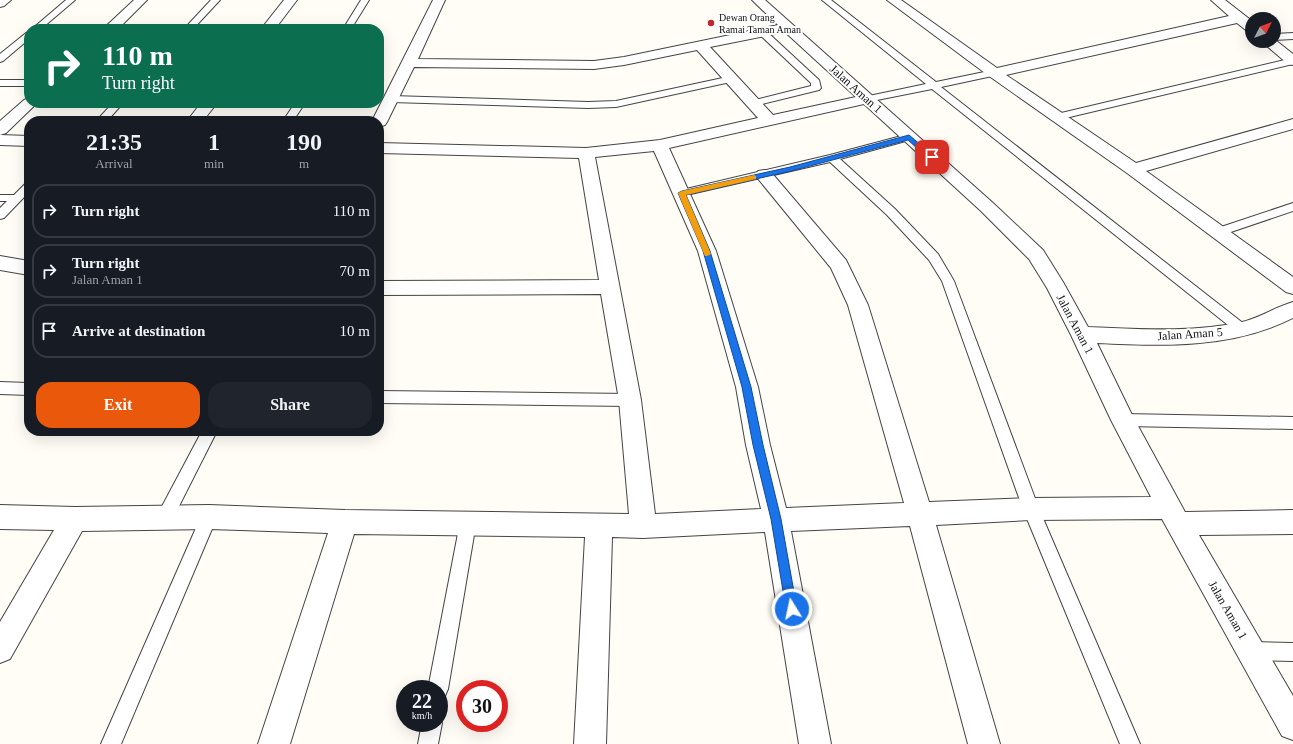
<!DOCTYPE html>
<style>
:root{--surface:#171b24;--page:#20242c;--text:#f1f3f6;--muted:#9ea1a6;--line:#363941;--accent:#ea580c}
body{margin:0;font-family:"Times New Roman",serif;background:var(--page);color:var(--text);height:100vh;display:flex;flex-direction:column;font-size:15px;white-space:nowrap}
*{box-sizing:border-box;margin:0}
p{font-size:13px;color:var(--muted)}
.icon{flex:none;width:22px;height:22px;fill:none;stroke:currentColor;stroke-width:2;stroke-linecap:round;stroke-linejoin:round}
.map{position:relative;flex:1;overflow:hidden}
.details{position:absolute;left:24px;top:116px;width:360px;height:320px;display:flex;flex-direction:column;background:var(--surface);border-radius:16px;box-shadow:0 4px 16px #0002}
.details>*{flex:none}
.banner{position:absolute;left:24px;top:24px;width:360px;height:84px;border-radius:16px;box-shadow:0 4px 16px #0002;background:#0b6e4f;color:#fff;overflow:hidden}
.needle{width:26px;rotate:48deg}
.buttons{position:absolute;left:1245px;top:12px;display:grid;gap:8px}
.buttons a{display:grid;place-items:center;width:36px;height:36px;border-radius:50%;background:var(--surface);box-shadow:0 4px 16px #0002;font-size:20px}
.speed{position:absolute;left:396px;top:680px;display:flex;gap:8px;font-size:20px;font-weight:700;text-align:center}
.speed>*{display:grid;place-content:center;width:52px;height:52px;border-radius:50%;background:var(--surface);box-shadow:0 4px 16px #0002;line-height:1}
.speed small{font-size:10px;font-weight:400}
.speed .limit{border:6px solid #d22;background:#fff;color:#111}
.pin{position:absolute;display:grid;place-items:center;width:34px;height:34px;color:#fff;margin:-17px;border-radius:8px;box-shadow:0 2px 6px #0006}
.me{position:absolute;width:44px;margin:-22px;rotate:350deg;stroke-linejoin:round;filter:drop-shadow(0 0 3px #0008)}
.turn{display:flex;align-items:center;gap:14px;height:84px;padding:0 12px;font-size:18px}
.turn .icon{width:52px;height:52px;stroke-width:2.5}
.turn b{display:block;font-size:28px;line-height:34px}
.eta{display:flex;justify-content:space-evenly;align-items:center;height:68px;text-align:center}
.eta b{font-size:24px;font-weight:700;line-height:28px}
.cta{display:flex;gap:8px;margin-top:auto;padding:8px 12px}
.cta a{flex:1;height:46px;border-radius:16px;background:var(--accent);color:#fff;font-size:16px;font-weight:700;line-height:46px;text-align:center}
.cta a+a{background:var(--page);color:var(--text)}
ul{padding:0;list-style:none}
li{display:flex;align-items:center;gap:12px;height:54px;margin:0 8px 6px;padding:0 4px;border:2px solid var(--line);border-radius:16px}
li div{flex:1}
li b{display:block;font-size:15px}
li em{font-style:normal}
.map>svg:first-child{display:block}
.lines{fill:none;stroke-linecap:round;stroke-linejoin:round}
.lane-casing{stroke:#444;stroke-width:2}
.street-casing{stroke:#444;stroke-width:2}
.lane{fill:#fff;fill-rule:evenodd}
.street{fill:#fff;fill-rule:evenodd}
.route{fill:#1a73e8;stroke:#114b97}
.slow{fill:#f59e0b}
.poi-dot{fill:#c4262e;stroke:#fff;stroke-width:1.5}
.labels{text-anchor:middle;stroke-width:4;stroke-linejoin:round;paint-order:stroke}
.far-poi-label{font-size:10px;fill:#111;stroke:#fff;text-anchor:start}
.street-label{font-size:12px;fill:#111;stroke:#fff}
</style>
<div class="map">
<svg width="1293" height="744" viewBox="0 0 1293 744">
<rect width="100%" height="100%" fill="#fffdf5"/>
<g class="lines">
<defs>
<g id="lane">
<path d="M66 0H75L41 29H32Z"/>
<path d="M211 0H220L193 29H184Z"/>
<path d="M361 0H369L351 29H343Z"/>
<path d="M822 0H831L936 82 994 70 997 71 999 73 997 75 941 87 1248 327 1250 330 1248 333 1243 335 1238 333 932 89 867 102 864 101 862 99 864 97 926 84Z"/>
<path d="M762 29 765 30 819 80 821 88 819 90 754 106 751 105 749 103 751 101 811 86V83L759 34 758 32Z"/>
<path d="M29 32V39L3 61 0 62V54L26 33Z"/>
<path d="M1293 33V39L1274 40V34Z"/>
<path d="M1293 58V64L1057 120 1052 117 1057 114Z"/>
<path d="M732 76 735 77 737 79 735 81 616 107 588 108 391 102 386 99 391 96 588 102 616 101Z"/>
<rect x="0" y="80" width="29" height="6"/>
<path d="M113 103H123L107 121H96Z"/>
<path d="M295 103H305L293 121H283Z"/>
<path d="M909 134 913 135 914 137 913 139 840 159 895 209 938 254 954 281 1039 509 1140 744H1120L1023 509 942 281 929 260 887 215 830 162 682 196 678 195 676 193 678 191 682 190 830 155Z"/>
<path d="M29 183V192L4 218 0 219V208L7 201H0V195H14L25 184Z"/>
<path d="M1293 203V211L1219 236 1215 235 1213 232 1215 229Z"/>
<path d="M0 382 29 383V395L0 394Z"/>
<path d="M379 391 630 394 635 396 637 400 635 404 630 406 379 403Z"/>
<path d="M1123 414 1293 417V429L1123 426 1118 424 1116 420 1118 416Z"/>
<path d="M202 431H217L171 522 165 524 159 522 157 517 159 512Z"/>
<path d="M209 510 215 512 217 517 121 744H101L203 512Z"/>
<path d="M468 516 474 518 476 523 448 689 445 696 439 698V689H428L460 523 462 518Z"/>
<path d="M1252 642 1293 643V661L1252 660 1245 658 1243 651 1245 644Z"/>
<path d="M439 716 442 723 438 744H418L422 723H439Z"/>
</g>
<g id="street">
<path d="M0 0H11L4 6 0 7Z"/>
<path d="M134 0H147L118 29H103Z"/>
<path d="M284 0H297L275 29H261Z"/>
<path d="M433 0H445L418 59 594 61 624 57 778 25 752 0H765L993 203 1043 250 1063 282 1088 327C1139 329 1191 333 1242 322 1260 318 1275 307 1293 302V318C1231 349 1164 346 1097 343L1132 415 1185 512 1293 510V534L1199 535 1293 696V740L1282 736 1162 519 1031 520 936 525 1000 744H968L910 526 791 531 831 744H799L765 532 643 538 612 537 606 744H574L585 537 354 534 290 744H258L328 533 209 529 82 531 10 659 0 663V622L54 530 0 529V505L75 507 209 505 345 510 629 514 619 400 601 294 379 295V281L599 280 579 158 379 153V143L586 148 660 140 758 118 697 50 624 65 594 69 414 67 387 122 385 125 379 127V121H372ZM785 32 856 97 773 115 710 47ZM864 104 981 211 1029 259 1047 288 1071 335 1111 420 1151 497 1031 498 929 502 868 305 846 260 770 171 764 170 758 171 755 175 831 268 848 305 904 503 786 508 770 445 758 387 716 251 669 148ZM654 151 698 251 736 387 746 445 761 509 655 514 641 400 595 157Z"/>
<path d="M887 0H901L997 68 1229 16 1211 0H1225L1252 21V32L1247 31 1237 23 1006 75 1136 163 1293 119V129L1146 171 1293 277V294L1286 292 1127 173 989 76Z"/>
<path d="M1274 39 1293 54V65L1288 64 1261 41H1274Z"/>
<path d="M29 98V103H37L34 106 6 133 0 135V121L24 100Z"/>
<path d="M201 103H217L203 121H187Z"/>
<path d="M0 135 29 136V146L0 145Z"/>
<path d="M0 256 29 261V275L0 270Z"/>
</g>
</defs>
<!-- lane casing -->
<use href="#lane" class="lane-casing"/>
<!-- street casing -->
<use href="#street" class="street-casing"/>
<!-- lane -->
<use href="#lane" class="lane"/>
<!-- street -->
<use href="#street" class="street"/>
</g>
<!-- route -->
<path class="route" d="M909 135 934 156V159H929L908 140 791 171 686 195 710 251 751 387 763 445 781 519 797 609 796 613 792 615 787 613 786 609 771 519 753 445 742 387 703 251 678 193 682 191 790 167Z"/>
<!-- slow -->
<path class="slow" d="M754 175 756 176V179L686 195 711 254 707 256H705L678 193 682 191Z"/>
<!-- markers -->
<circle class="poi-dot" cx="711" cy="23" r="4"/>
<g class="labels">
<!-- far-poi labels -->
<g class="far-poi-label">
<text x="719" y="21">Dewan Orang<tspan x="719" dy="12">Ramai Taman Aman</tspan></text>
</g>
<!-- street labels -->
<g class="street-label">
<text transform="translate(856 89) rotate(42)" y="4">Jalan Aman 1</text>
<text transform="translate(1075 324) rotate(62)" y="4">Jalan Aman 1</text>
<text transform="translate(1190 334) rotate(-4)" y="4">Jalan Aman 5</text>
<text transform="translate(1228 610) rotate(60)" y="4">Jalan Aman 1</text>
</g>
</g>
</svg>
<div class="buttons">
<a><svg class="needle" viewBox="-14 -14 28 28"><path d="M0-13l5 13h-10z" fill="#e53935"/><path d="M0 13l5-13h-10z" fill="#9ea1a6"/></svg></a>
</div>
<div class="speed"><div>22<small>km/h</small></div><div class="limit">30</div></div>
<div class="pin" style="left:932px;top:157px;background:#d93025"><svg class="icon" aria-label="arrive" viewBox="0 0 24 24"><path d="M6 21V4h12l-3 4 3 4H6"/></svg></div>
<svg class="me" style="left:792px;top:609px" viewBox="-20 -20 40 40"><circle r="17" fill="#1a73e8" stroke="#fff" stroke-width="3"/><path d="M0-11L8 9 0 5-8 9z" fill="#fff"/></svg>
<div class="banner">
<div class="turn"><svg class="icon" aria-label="right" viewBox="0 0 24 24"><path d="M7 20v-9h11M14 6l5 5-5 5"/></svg><div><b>110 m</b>Turn right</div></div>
</div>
<section class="details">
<div class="eta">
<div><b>21:35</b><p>Arrival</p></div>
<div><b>1</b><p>min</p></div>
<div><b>190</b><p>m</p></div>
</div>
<ul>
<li><svg class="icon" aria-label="right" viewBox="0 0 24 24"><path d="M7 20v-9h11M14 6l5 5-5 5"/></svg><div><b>Turn right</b></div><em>110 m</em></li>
<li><svg class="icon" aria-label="right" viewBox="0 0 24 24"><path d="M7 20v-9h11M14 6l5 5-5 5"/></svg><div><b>Turn right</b><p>Jalan Aman 1</p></div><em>70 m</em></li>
<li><svg class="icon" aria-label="arrive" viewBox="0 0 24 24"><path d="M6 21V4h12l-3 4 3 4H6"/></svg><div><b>Arrive at destination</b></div><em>10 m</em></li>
</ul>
<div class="cta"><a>Exit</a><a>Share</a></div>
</section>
</div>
